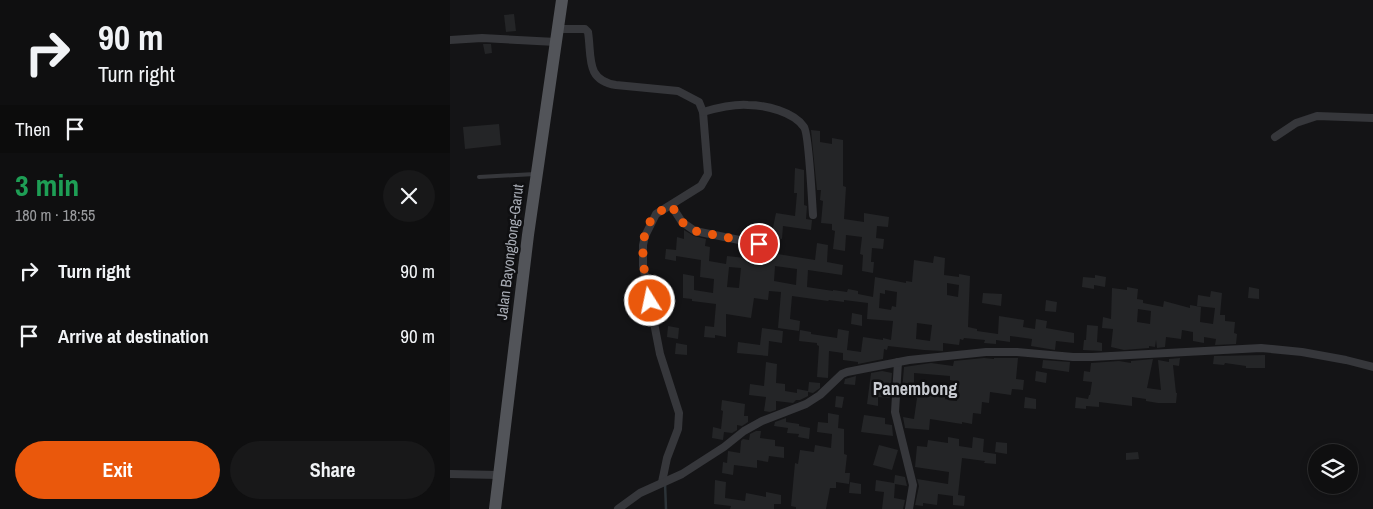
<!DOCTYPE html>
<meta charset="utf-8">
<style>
:root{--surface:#0f0f10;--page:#181819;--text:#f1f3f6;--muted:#9b9c9f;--line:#2f2f30;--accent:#ea580c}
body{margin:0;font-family:"Archivo Narrow",sans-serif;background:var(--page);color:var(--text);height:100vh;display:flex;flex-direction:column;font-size:19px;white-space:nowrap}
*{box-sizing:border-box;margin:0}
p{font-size:16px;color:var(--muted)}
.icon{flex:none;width:28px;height:28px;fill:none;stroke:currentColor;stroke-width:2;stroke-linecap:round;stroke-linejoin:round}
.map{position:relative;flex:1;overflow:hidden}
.details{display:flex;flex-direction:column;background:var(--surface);width:450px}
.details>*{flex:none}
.hud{background:#0f0f10;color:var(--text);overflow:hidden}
.tools{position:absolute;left:858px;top:444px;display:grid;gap:10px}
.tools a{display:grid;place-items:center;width:50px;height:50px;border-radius:50%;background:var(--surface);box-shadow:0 2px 8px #0003,0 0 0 1px var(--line);font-size:25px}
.pin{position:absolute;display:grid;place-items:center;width:42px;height:42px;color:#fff;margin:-21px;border:2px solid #fff;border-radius:50%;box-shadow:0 1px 5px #0007}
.me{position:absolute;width:55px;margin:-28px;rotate:350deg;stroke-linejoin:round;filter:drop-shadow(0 0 4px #0008)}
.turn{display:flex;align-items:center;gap:18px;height:105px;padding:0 15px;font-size:22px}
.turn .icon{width:65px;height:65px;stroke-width:2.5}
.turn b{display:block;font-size:35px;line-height:42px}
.then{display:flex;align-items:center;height:48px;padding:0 15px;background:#0003;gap:10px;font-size:19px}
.round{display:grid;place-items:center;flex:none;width:52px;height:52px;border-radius:26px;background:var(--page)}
.headline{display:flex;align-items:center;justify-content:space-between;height:85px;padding:0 15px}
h1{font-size:30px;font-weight:800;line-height:38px;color:#1e9e55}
.cta{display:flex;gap:10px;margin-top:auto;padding:10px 15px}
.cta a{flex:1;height:58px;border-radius:30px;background:var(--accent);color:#fff;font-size:20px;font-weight:800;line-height:58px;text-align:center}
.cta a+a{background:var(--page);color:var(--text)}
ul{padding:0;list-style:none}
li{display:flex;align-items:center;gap:15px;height:65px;padding:0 15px}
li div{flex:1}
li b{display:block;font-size:19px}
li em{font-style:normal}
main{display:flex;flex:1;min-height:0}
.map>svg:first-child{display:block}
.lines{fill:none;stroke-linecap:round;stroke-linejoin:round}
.stream{stroke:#2c3338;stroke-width:2.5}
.building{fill:#242527;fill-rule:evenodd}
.lane{stroke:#36373b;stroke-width:4}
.street{stroke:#36373b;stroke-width:8}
.primary{stroke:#525459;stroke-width:12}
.route{stroke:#ea580c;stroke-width:9;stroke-dasharray:0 16.2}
.labels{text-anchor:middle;stroke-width:5;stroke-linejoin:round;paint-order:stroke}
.street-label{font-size:15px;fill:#a8acb5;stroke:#0f0f11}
.quarter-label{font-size:18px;font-weight:bold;fill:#c8cbd1;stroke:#0f0f11}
</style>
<main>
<section class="details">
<div class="hud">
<div class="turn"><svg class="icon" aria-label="right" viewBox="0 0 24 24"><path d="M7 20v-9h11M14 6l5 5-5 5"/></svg><div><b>90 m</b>Turn right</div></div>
<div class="then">Then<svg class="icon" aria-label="arrive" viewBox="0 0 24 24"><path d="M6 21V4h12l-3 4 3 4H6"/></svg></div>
</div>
<div class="headline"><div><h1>3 min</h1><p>180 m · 18:55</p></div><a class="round"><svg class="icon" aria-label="close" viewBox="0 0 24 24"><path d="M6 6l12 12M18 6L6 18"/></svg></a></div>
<ul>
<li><svg class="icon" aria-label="right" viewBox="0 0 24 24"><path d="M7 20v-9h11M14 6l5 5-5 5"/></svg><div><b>Turn right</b></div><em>90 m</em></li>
<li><svg class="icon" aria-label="arrive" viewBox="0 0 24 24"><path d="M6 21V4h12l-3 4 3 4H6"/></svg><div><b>Arrive at destination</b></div><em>90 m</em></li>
</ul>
<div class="cta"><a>Exit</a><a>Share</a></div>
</section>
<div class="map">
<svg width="923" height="509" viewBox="0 0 923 509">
<rect width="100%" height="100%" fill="#141416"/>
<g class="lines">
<!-- stream -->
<path class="stream" d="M215 483 216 509"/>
</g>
<!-- building -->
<g class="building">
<path d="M64 14 66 31 56 32 54 15Z"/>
<path d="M33 44H41L42 53 35 54Z"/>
<path d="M49 124 51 145 15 149 13 127Z"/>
<path d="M361 130 370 131V142L382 144V138L393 140V186L396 187 394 219 414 222V213L439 217 438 227 427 226 426 238 434 239 433 249 422 248 421 262H424L423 273 412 271 413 255 410 254 412 237 396 235 395 251 383 249 385 231 382 230V224L371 223 373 201 370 200 371 190H367Z"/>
<path d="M345 168 354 170V205L357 206 356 219 362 220 361 230 333 226 332 239 321 237 326 213 345 216 347 193H344Z"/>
<path d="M234 230 244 236 256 239 255 246 260 247 259 261 276 264 277 256 295 258 296 249 365 260 367 243 378 245 377 262 393 265 392 275 358 270 357 287 383 291V290L397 292 398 289 408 291V294L423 297 425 277 456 283V281L462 282 464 260 483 263 484 256 495 258 494 275 509 277V274L520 276 518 327 527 329V331L548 334 549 316 574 320 573 327 585 329 586 319 597 321 596 328 624 333V343L606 341 605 350 581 346 582 339 560 336V342L546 340V344L534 343 535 340 514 338 513 340 510 339 509 345 493 343V351L474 350 438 346 437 350 434 349 433 359 408 364V362L393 360V353L379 351 378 378 367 377 369 346 367 345V343L349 341 350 330 361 332V334L387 338 388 329 399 331 397 350 411 352 413 337 433 340V338L441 340 443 321 417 319 418 303 394 300V302L379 300 378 301 342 296 340 319 350 321 349 331 328 328 331 292 319 291 318 300 304 298 301 318 276 314V337L265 335V338L254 337 255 326 264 327 266 304 242 301V299L233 298V274L244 276V290L263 293 264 279 250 277 251 260 226 256V261L215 259 216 249 226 250 227 237 234 239ZM325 266 347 269 346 285 324 281ZM279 267 291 268 289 288 277 287ZM497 283 509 285 508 297 497 295ZM435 290 447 292 446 307 442 306 441 310 429 308 430 293 435 294ZM467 323 482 325 480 341 466 339Z"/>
<path d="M645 275 656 277 655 287 644 285V289L632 287 633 277 645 278Z"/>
<path d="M677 287 688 289 687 299 693 300V303L713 307 714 301 740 308V305L751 307 750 322 763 324 765 308 747 306 748 295 760 297 761 291 772 293 770 315H775V321L785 322 784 333 787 334 786 344 765 345 766 339 754 337V343L743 341V332L732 330 731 339 716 337 715 347 707 348 706 340 705 347 699 346V348L674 350 661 347 663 329 652 328 653 317 661 319 662 288 677 290ZM688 309 701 311 700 324 687 322Z"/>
<path d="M799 287 809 289V299L798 298Z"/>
<path d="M533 293 552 294 551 306 532 303Z"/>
<path d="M209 294 220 296 219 306 208 305Z"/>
<path d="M596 300 607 302 606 312 595 311Z"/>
<path d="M402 313 412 315V326L401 324Z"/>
<path d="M637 325 648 326 647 342 652 343V351L633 350 634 340H636Z"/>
<path d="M218 326 229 328 228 339 217 337Z"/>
<path d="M312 328 333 331 332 343 319 341 318 356 287 353 288 342 310 345Z"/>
<path d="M226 343 237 345V355L225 354Z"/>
<path d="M815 355V368H796V366L775 363 774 365 763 364 764 356Z"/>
<path d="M534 358 544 359V358H568L566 379 574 380 573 390 562 389 561 395 540 392 539 403 532 402 531 414 523 413 522 424 512 422V424L480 419 479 430 455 428 453 417 464 419 467 398 465 397 466 393 452 391 454 367 481 363 503 366 504 361ZM464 373 500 376V380L509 382 507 401 495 399V397L477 394V388L464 386Z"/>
<path d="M730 358 729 366 723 365 726 393H727L726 403H708L696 401V399L682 397V406L649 402V407L636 406V409L625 408 626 397 638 399 639 395H640L642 382 633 381 634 371 640 372 641 363 669 361 681 363V361L703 359 697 388 711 390 708 360 719 362V359Z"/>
<path d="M593 360 620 362 619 372 592 368Z"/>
<path d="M316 362 327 364 326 383 335 384V391L347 393V389L358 391V396L350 400H346L343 403 326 401V410L320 412 314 411 316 397 299 395 300 384 314 386Z"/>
<path d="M432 371 442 373 440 398 428 397V406L417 404 421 373Z"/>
<path d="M586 371 597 373 596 383 585 381Z"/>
<path d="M406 376 405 385 394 384 395 379Z"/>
<path d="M359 382 370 383V388L363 393 358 392Z"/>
<path d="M386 396 394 397 392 408 385 407Z"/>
<path d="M575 397 586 399V409L574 408Z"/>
<path d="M272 400 295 404 294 416H298V422L292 426 287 425V430L282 433 274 432 273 440 262 438 263 427 271 429 273 411 271 410Z"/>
<path d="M378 413 389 415 388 428 394 429V454L397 455 395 473H400L399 484 386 482V488H380L376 509H346V507L341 506 345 463 348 464 350 450 364 452 365 445 381 448 382 434 367 432 368 422 378 423Z"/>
<path d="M414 415 435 418V424L442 425 443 436 411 432Z"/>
<path d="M336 418V422L349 424V426L360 428 359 439 348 437 349 434 337 433 338 428 324 426 325 422Z"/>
<path d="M306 431H311L310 438 325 440V446L334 447V458L319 456 318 462 307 460V468L284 465 283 475 272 473 273 462 277 463 278 451 290 453 291 441 293 439 299 440 300 434Z"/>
<path d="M498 437 509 439V446L522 448 523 437 534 439 533 452 546 454V464L534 463 535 461 512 458 508 495 515 496 514 506 503 505V496L488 494 487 505 473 503V506L465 505 469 486 467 479 498 484 499 472 465 467 467 446 477 447 478 440 498 443Z"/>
<path d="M546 442 557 443V454L545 452Z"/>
<path d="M429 445 448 450 442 470 423 465Z"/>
<path d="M688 452 689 459 676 460V453Z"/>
<path d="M445 475 455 477 457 486 445 484 444 498 455 500 453 509H432L434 492 425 491 426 480 444 483Z"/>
<path d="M265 480 276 482 275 498 295 501 296 493 316 497V492L331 495V504H324V509H280L281 506 264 504Z"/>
<path d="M400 482 411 484V494L399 493Z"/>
</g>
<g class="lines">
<!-- lane -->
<path class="lane" d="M29 177 85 174"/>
<!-- street -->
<g class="street">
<path d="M107 29H135L138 32C142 57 135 80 166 85L228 91 249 102 253 112 258 174 251 186 206 214 195 236 193 245V266L210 354 229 413 228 429 217 458 212 482"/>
<path d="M0 40 32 38 106 42"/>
<path d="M253 112C267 108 284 104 298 105 316 105 344 112 354 127 359 134 362 202 363 215"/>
<path d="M825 137 846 123 867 116 923 118"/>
<path d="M221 205 232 222 245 231 309 244"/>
<path d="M448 362 445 412 463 485 459 509"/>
<path d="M0 474 49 475"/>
<path d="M168 509 190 493 232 474 274 447 294 431 312 421 356 404 370 395 392 374 397 372 459 360 536 352H567L623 357H642L811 348 852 352 896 360 923 367"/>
</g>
<!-- primary -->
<path class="primary" d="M45 509 78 235 112 0"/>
</g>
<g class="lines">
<!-- route -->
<path class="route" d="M200 301C195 276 184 233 207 214 211 210 216 208 221 205L232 222 245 231 309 244"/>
</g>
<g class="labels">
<!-- street labels -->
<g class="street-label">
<text transform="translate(60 252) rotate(-83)" y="5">Jalan Bayongbong-Garut</text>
</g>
<!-- quarter labels -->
<g class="quarter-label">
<text x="465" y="395">Panembong</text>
</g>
</g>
</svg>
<div class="tools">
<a><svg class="icon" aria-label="layers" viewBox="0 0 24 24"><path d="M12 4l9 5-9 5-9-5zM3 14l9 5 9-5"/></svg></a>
</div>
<div class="pin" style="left:309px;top:244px;background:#d93025"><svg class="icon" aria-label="arrive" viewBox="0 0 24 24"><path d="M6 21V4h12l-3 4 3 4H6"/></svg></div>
<svg class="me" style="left:200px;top:301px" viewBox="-20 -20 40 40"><circle r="17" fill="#ea580c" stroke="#fff" stroke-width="3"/><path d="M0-11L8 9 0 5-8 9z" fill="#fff"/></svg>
</div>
</main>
